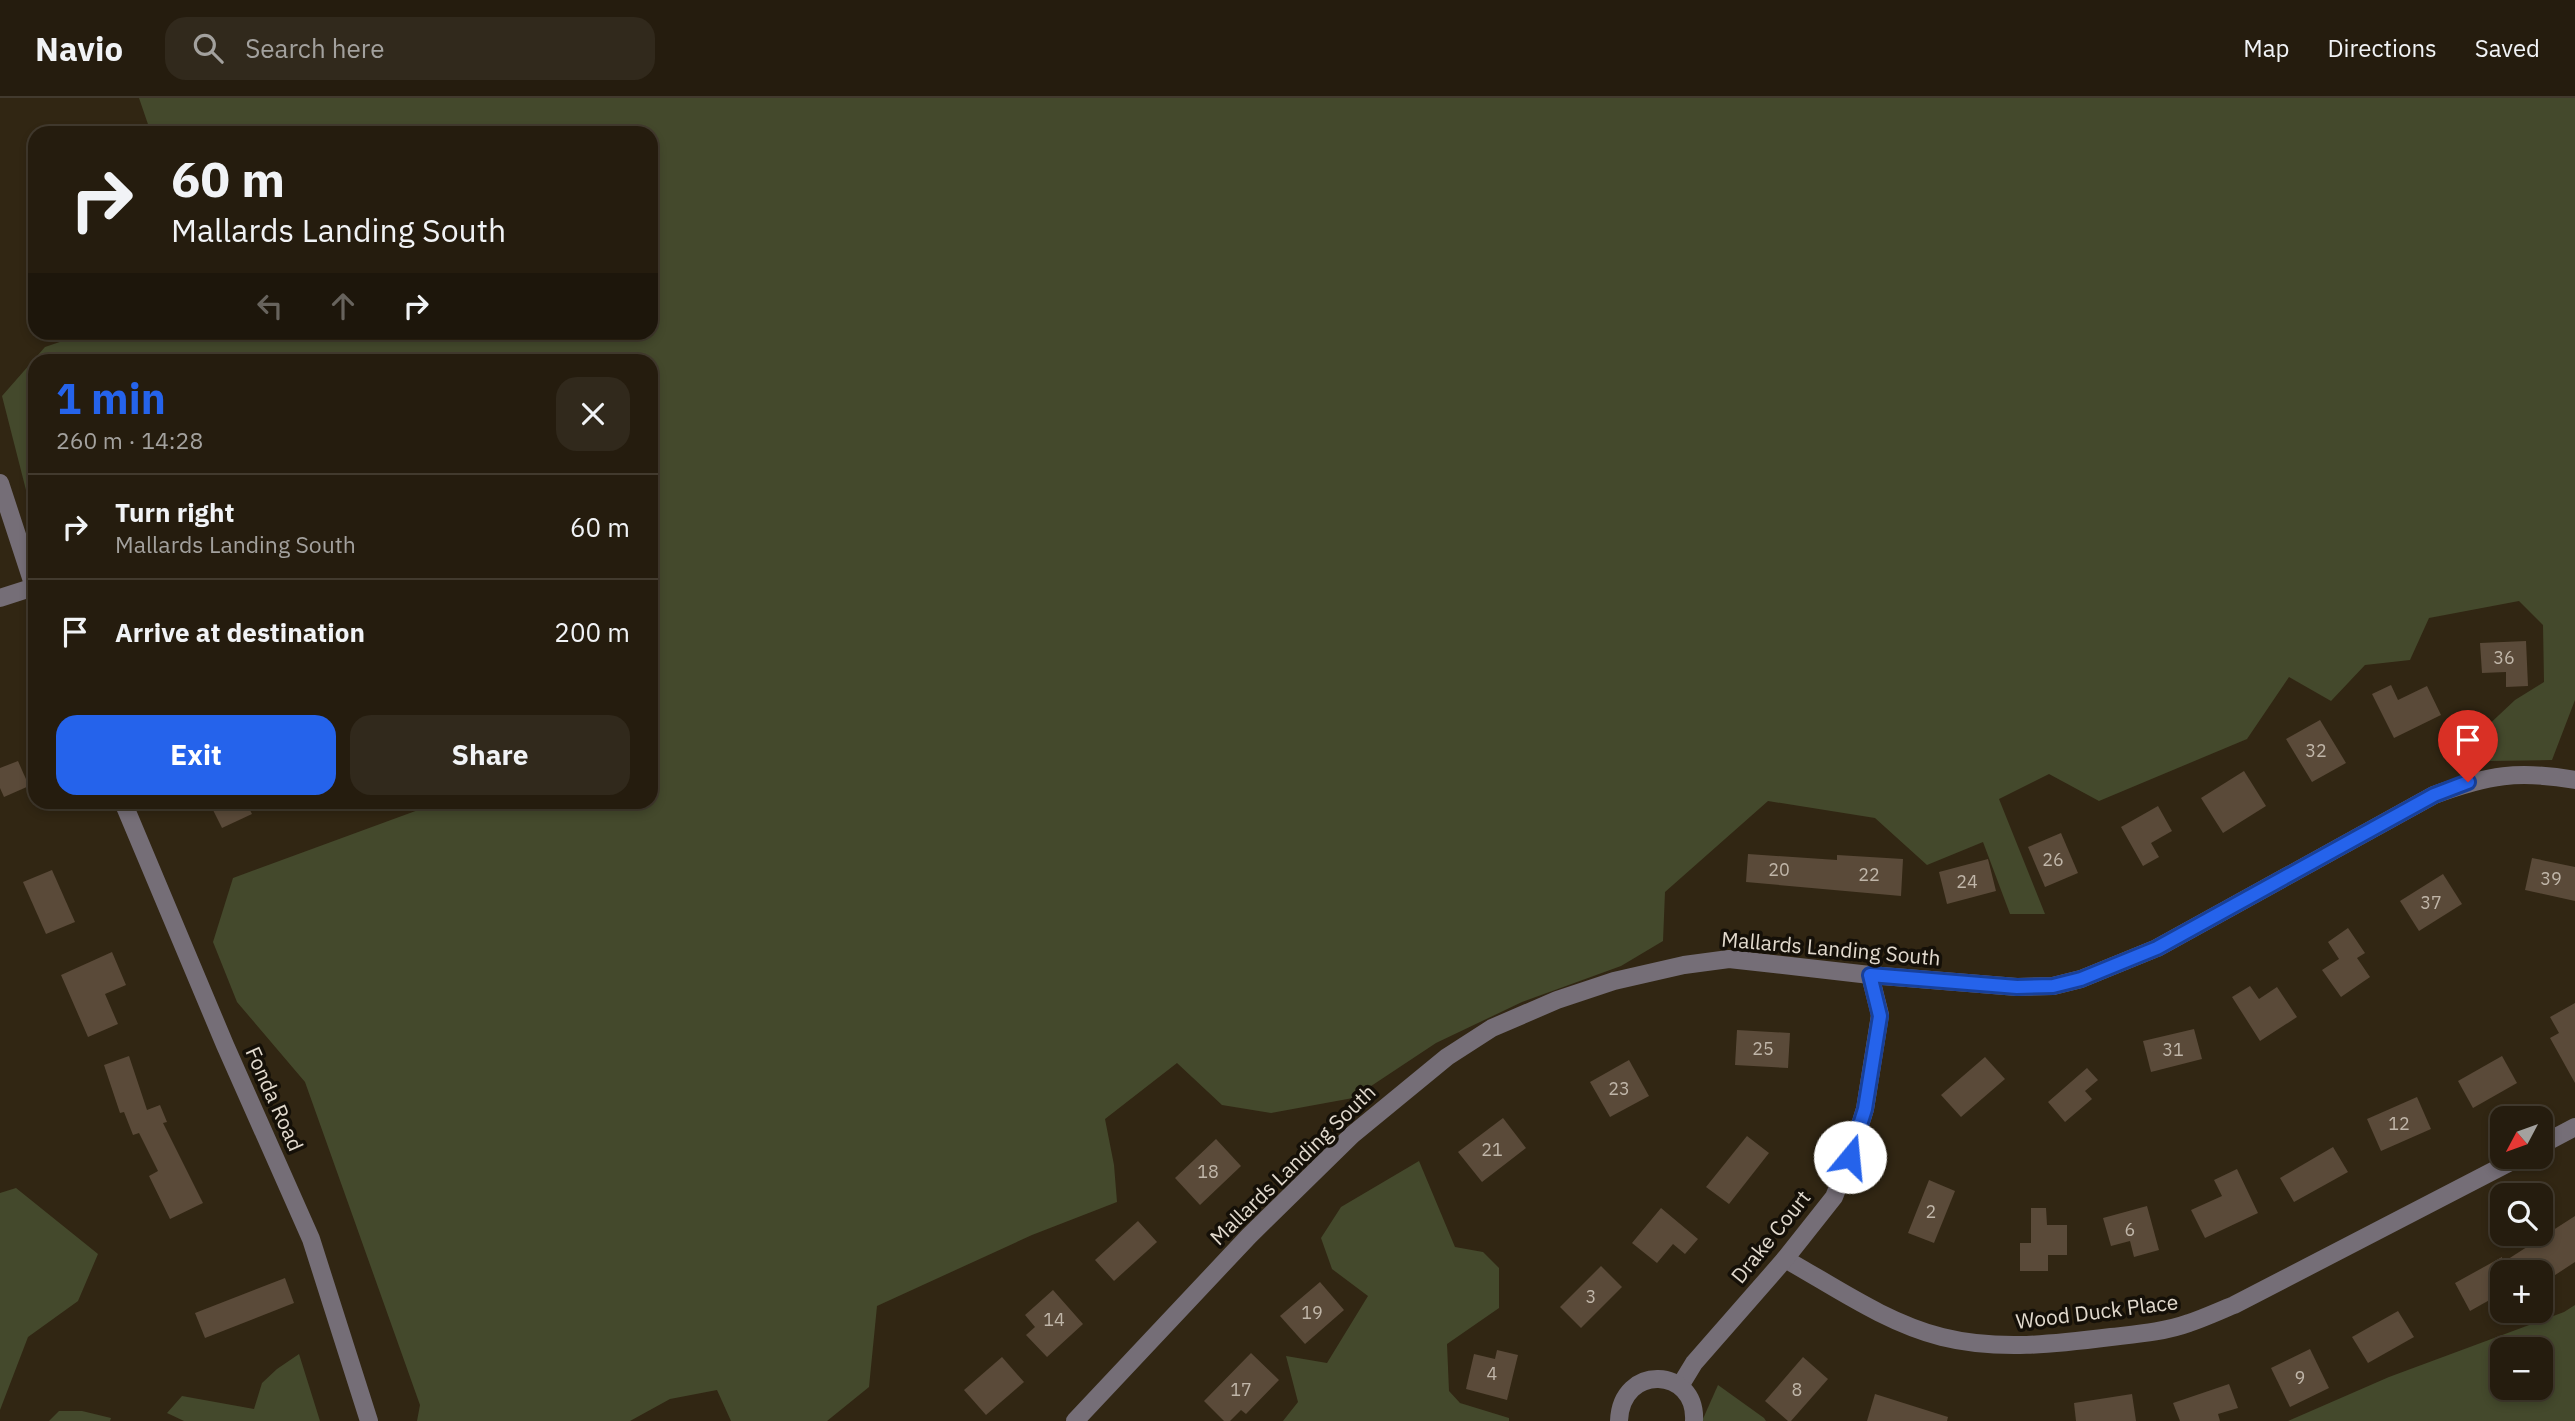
<!DOCTYPE html>
<meta charset="utf-8">
<style>
:root{--surface:#251c0e;--page:#31291c;--text:#f1f3f6;--muted:#a3a19e;--line:#423a2e;--accent:#2563eb}
body{margin:0;font-family:"IBM Plex Sans",sans-serif;background:var(--page);color:var(--text);height:100vh;display:flex;flex-direction:column;font-size:26px;white-space:nowrap}
*{box-sizing:border-box;margin:0}
p{font-size:23px;color:var(--muted)}
.icon{flex:none;width:38px;height:38px;fill:none;stroke:currentColor;stroke-width:2;stroke-linecap:round;stroke-linejoin:round}
.map{position:relative;flex:1;overflow:hidden}
.sheet{position:absolute;left:28px;top:256px;width:630px;height:455px;display:flex;flex-direction:column;background:var(--surface);border-radius:21px;box-shadow:0 4px 10px #0003,0 0 0 2px var(--line)}
.sheet>*{flex:none}
.banner{position:absolute;left:28px;top:28px;width:630px;height:214px;border-radius:21px;box-shadow:0 4px 10px #0003,0 0 0 2px var(--line);background:#251c0e;color:var(--text);overflow:hidden}
.needle{width:46px;rotate:229deg}
.controls{position:absolute;left:2490px;top:1008px;display:grid;gap:14px}
.controls a{display:grid;place-items:center;width:63px;height:63px;border-radius:14px;background:var(--surface);box-shadow:0 4px 10px #0003,0 0 0 2px var(--line);font-size:35px}
.pin{position:absolute;display:grid;place-items:center;width:60px;height:60px;color:#fff;margin:-72px -30px;border-radius:50% 50% 50% 0;rotate:-45deg;box-shadow:0 0 7px #0007}
.pin .icon{rotate:45deg}
.me{position:absolute;width:77px;margin:-38px;rotate:17deg;stroke-linejoin:round;filter:drop-shadow(0 0 5px #0008)}
.turn{display:flex;align-items:center;gap:24px;height:147px;padding:0 28px;font-size:32px}
.turn .icon{width:91px;height:91px;stroke-width:2.5}
.turn b{display:block;font-size:49px;line-height:60px}
.lanes{display:flex;align-items:center;height:66px;padding:0 28px;background:#0003;justify-content:center;gap:35px;direction:ltr}
.lanes .off{opacity:.35}
.round{display:grid;place-items:center;flex:none;width:74px;height:74px;border-radius:21px;background:var(--page)}
.head{display:flex;align-items:center;justify-content:space-between;height:119px;padding:0 28px}
h1{font-size:42px;font-weight:800;line-height:52px;color:var(--accent)}
.cta{display:flex;gap:14px;margin-top:auto;padding:14px 28px}
.cta a{flex:1;height:80px;border-radius:21px;background:var(--accent);color:#fff;font-size:28px;font-weight:800;line-height:80px;text-align:center}
.cta a+a{background:var(--page);color:var(--text)}
ul{padding:0;list-style:none}
li{display:flex;align-items:center;gap:21px;height:105px;padding:0 28px;border-top:2px solid var(--line)}
li div{flex:1}
li b{display:block;font-size:26px}
li em{font-style:normal}
header{display:flex;align-items:center;gap:42px;box-sizing:border-box;height:98px;padding:0 35px;background:var(--surface);border-bottom:2px solid var(--line)}
header strong{font-size:33px}
nav{display:flex;gap:38px;margin-inline-start:auto;font-size:24px}
.search{width:490px;height:63px;background:var(--page);display:flex;align-items:center;gap:18px;box-sizing:border-box;padding:0 24px;border-radius:21px;color:var(--muted);font-size:26px}
.map>svg:first-child{display:block}
.green{fill:#44492c;fill-rule:evenodd}
.building{fill:#5a4a39}
.lines{fill:none;stroke-linecap:round;stroke-linejoin:round}
.minor{stroke:#756e77;stroke-width:18}
.route-casing{stroke:#184099;stroke-width:18}
.route{stroke:#2563eb;stroke-width:12}
.labels{text-anchor:middle;stroke-width:7;stroke-linejoin:round;paint-order:stroke}
.number-label{font-size:18px;fill:#c0b6a9}
.street-label{font-size:21px;fill:#e2dace;stroke:#151008}
</style>
<header>
<strong>Navio</strong>
<div class="search"><svg class="icon" aria-label="search" viewBox="0 0 24 24"><circle cx="10" cy="10" r="6"/><path d="M15 15l6 6"/></svg>Search here</div>
<nav><a>Map</a><a>Directions</a><a>Saved</a></nav>
</header>
<div class="map">
<svg width="2575" height="1323" viewBox="0 0 2575 1323">
<rect width="100%" height="100%" fill="#312613"/>
<!-- green -->
<g class="green">
<path d="M139 0H2575V602L2552 662 2488 663 2482 633 2515 602 2544 584 2543 527 2519 503 2429 520 2410 562 2365 567 2331 603 2289 579 2247 641 2099 703 2049 676 1999 701 2045 816H2010L1983 744 1927 767 1875 720 1768 703 1665 794 1663 843 1621 868 1522 904 1436 945 1353 1000 1271 1015 1222 1007 1177 965 1105 1021 1114 1067 1117 1104 1032 1137 877 1208 869 1289 827 1323H731L717 1292 670 1301 630 1323H417L420 1307 305 984 237 904 213 844 233 780 440 704H651V262H35V391L27 396 2 298 45 249 86 235 651 234V35H151Z"/>
<path d="M1419 1063 1455 1149 1483 1154 1499 1170V1210L1447 1246 1449 1293 1460 1305 1509 1320V1323H1283L1298 1304 1286 1258 1327 1265 1368 1198 1332 1171 1321 1140 1341 1109Z"/>
<path d="M16 1090 98 1156 78 1203 28 1239 0 1312V1095Z"/>
<path d="M2575 1207V1323H2288L2389 1279 2564 1214ZM2541 1251V1290H2502V1251Z"/>
<path d="M299 1256 320 1323H184L167 1315 182 1298 254 1311 262 1285 277 1271Z"/>
<path d="M1718 1287 1764 1320 1766 1323H1702Z"/>
<path d="M59 1313H82L111 1320 110 1323H49Z"/>
</g>
<!-- building -->
<g class="building">
<path d="M2526 543 2528 588 2506 589V574L2482 575 2480 545Z"/>
<path d="M2391 587 2398 602 2427 588 2441 617 2394 640 2372 596Z"/>
<path d="M2320 622 2346 665 2312 684 2286 641Z"/>
<path d="M18 663 29 688 4 699 0 690V670Z"/>
<path d="M2244 673 2266 708 2223 735 2201 700Z"/>
<path d="M209 704H246L252 716 222 730Z"/>
<path d="M2158 708 2172 733 2151 745 2159 759 2143 768 2121 729Z"/>
<path d="M2061 735 2078 775 2045 789 2028 749Z"/>
<path d="M1748 756 1837 762V757L1903 761 1901 798 1746 784Z"/>
<path d="M2532 760 2575 769V803L2525 792Z"/>
<path d="M1988 761 1996 793 1947 806 1939 774Z"/>
<path d="M52 772 75 824 46 836 23 784Z"/>
<path d="M2443 776 2462 806 2419 833 2400 803Z"/>
<path d="M2348 830 2365 855 2357 860 2370 879 2341 899 2322 872 2339 861 2328 844Z"/>
<path d="M112 854 126 887 105 896 118 926 88 939 61 877Z"/>
<path d="M2250 888 2259 901 2277 889 2297 919 2260 943 2232 899Z"/>
<path d="M2575 905V985L2550 940 2559 935 2550 919Z"/>
<path d="M2194 931 2202 961 2151 974 2143 943Z"/>
<path d="M1737 932 1790 935 1788 970 1735 967Z"/>
<path d="M129 958 147 1012 160 1007 167 1024 163 1025 203 1105 170 1121 149 1078 158 1073 139 1035 133 1037 124 1014 120 1015 104 967Z"/>
<path d="M2502 958 2517 985 2473 1010 2458 983Z"/>
<path d="M1985 959 2005 981 1961 1019 1941 997Z"/>
<path d="M1629 962 1649 998 1610 1019 1590 984Z"/>
<path d="M2087 970 2098 982 2085 993 2092 1001 2065 1024 2048 1004Z"/>
<path d="M2417 999 2431 1031 2381 1053 2367 1021Z"/>
<path d="M1503 1020 1526 1050 1482 1084 1458 1054Z"/>
<path d="M1747 1038 1769 1055 1729 1106 1706 1089Z"/>
<path d="M1216 1041 1241 1068 1200 1107 1175 1080Z"/>
<path d="M2333 1049 2348 1074 2294 1104 2280 1080Z"/>
<path d="M2237 1071 2258 1115 2205 1140 2191 1112 2222 1098 2214 1082Z"/>
<path d="M1929 1082 1955 1093 1934 1145 1908 1135Z"/>
<path d="M2147 1108 2159 1152 2134 1159 2130 1143 2111 1148 2103 1120Z"/>
<path d="M1661 1110 1698 1141 1685 1156 1673 1146 1657 1165 1632 1145Z"/>
<path d="M2031 1110H2046L2047 1127H2067V1157H2048V1173H2020V1145H2031Z"/>
<path d="M2575 1118V1164L2546 1183 2541 1174H2502V1195L2470 1213 2455 1185 2502 1159V1165Z"/>
<path d="M1138 1123 1157 1144 1114 1183 1095 1162Z"/>
<path d="M1601 1168 1622 1189 1581 1230 1560 1209Z"/>
<path d="M285 1180 294 1205 205 1240 195 1215Z"/>
<path d="M1320 1184 1344 1212 1305 1246 1280 1218Z"/>
<path d="M1053 1192 1083 1226 1047 1259 1026 1237 1035 1229 1025 1217Z"/>
<path d="M2398 1213 2414 1239 2368 1265 2352 1239Z"/>
<path d="M2310 1251 2329 1290 2290 1309 2271 1270Z"/>
<path d="M1497 1252 1518 1257 1507 1302 1466 1291 1474 1256 1495 1261Z"/>
<path d="M1251 1255 1279 1282 1246 1316 1241 1312 1230 1323H1224L1204 1303Z"/>
<path d="M1002 1259 1024 1284 986 1317 964 1292Z"/>
<path d="M1803 1259 1828 1281 1791 1323H1788L1765 1303Z"/>
<path d="M2229 1286 2238 1310 2218 1316 2220 1323H2180L2173 1305Z"/>
<path d="M1875 1296 1948 1319 1947 1323H1867Z"/>
<path d="M2132 1296 2136 1323H2076L2074 1305Z"/>
</g>
<g class="lines">
<!-- minor -->
<g class="minor">
<path d="M0 385 35 492"/>
<path d="M0 500 34 489"/>
<path d="M123 704 225 947 311 1141 369 1323"/>
<path d="M2541 1047 2575 1029"/>
<path d="M1785 1161C1835 1189 1886 1225 1942 1239 1998 1253 2055 1246 2111 1239 2137 1236 2164 1234 2189 1225 2204 1220 2219 1213 2234 1207L2520 1059"/>
<path d="M1680 1288 1694 1265 1785 1161 1834 1099 1850 1059 1865 1011 1880 917 1870 877"/>
<path d="M1075 1323 1249 1138 1352 1037 1447 959 1492 930 1557 902 1614 883 1684 867 1729 861 1870 877 2017 889 2053 888 2081 881 2157 850 2434 697C2488 677 2518 672 2575 682"/>
<path d="M1619 1323C1621 1265 1697 1269 1694 1323"/>
</g>
</g>
<g class="lines">
<defs>
<path id="route" d="M1850 1059 1865 1011 1880 918 1870 877 2017 889 2053 888 2081 881 2157 850 2434 697 2468 684"/>
</defs>
<!-- route casing -->
<use href="#route" class="route-casing"/>
<!-- route -->
<use href="#route" class="route"/>
</g>
<g class="labels">
<!-- number labels -->
<g class="number-label">
<text x="2504" y="566">36</text>
<text x="2316" y="659">32</text>
<text x="2053" y="768">26</text>
<text x="1779" y="778">20</text>
<text x="1869" y="783">22</text>
<text x="2551" y="787">39</text>
<text x="1967" y="790">24</text>
<text x="2431" y="811">37</text>
<text x="1763" y="957">25</text>
<text x="2173" y="958">31</text>
<text x="1619" y="997">23</text>
<text x="2399" y="1032">12</text>
<text x="1492" y="1058">21</text>
<text x="1208" y="1080">18</text>
<text x="1931" y="1120">2</text>
<text x="2130" y="1138">6</text>
<text x="1591" y="1205">3</text>
<text x="1312" y="1221">19</text>
<text x="1054" y="1228">14</text>
<text x="1492" y="1282">4</text>
<text x="2300" y="1286">9</text>
<text x="1241" y="1298">17</text>
<text x="1797" y="1298">8</text>
</g>
<!-- street labels -->
<g class="street-label">
<text transform="translate(1831 851) rotate(5)" y="7">Mallards Landing South</text>
<text transform="translate(274 1001) rotate(66)" y="7">Fonda Road</text>
<text transform="translate(1293 1067) rotate(-44)" y="7">Mallards Landing South</text>
<text transform="translate(1771 1139) rotate(-51)" y="7">Drake Court</text>
<text transform="translate(2097 1214) rotate(-7)" y="7">Wood Duck Place</text>
</g>
</g>
</svg>
<div class="controls">
<a><svg class="needle" viewBox="-14 -14 28 28"><path d="M0-13l5 13h-10z" fill="#e53935"/><path d="M0 13l5-13h-10z" fill="#a3a19e"/></svg></a>
<a><svg class="icon" aria-label="search" viewBox="0 0 24 24"><circle cx="10" cy="10" r="6"/><path d="M15 15l6 6"/></svg></a>
<a>+</a>
<a>−</a>
</div>
<div class="pin" style="left:2468px;top:684px;background:#d93025"><svg class="icon" aria-label="arrive" viewBox="0 0 24 24"><path d="M6 21V4h12l-3 4 3 4H6"/></svg></div>
<svg class="me" style="left:1850px;top:1059px" viewBox="-20 -20 40 40"><circle r="19" fill="#fff"/><path d="M0-13L10 11 0 6-10 11z" fill="#2563eb"/></svg>
<div class="banner">
<div class="turn"><svg class="icon" aria-label="right" viewBox="0 0 24 24"><path d="M7 20v-9h11M14 6l5 5-5 5"/></svg><div><b>60 m</b>Mallards Landing South</div></div>
<div class="lanes"><svg class="icon off" aria-label="left" viewBox="0 0 24 24"><path d="M17 20v-9H6M10 6l-5 5 5 5"/></svg><svg class="icon off" aria-label="ahead" viewBox="0 0 24 24"><path d="M12 20V5M6 11l6-6 6 6"/></svg><svg class="icon" aria-label="right" viewBox="0 0 24 24"><path d="M7 20v-9h11M14 6l5 5-5 5"/></svg></div>
</div>
<section class="sheet">
<div class="head"><div><h1>1 min</h1><p>260 m · 14:28</p></div><a class="round"><svg class="icon" aria-label="close" viewBox="0 0 24 24"><path d="M6 6l12 12M18 6L6 18"/></svg></a></div>
<ul>
<li><svg class="icon" aria-label="right" viewBox="0 0 24 24"><path d="M7 20v-9h11M14 6l5 5-5 5"/></svg><div><b>Turn right</b><p>Mallards Landing South</p></div><em>60 m</em></li>
<li><svg class="icon" aria-label="arrive" viewBox="0 0 24 24"><path d="M6 21V4h12l-3 4 3 4H6"/></svg><div><b>Arrive at destination</b></div><em>200 m</em></li>
</ul>
<div class="cta"><a>Exit</a><a>Share</a></div>
</section>
</div>
